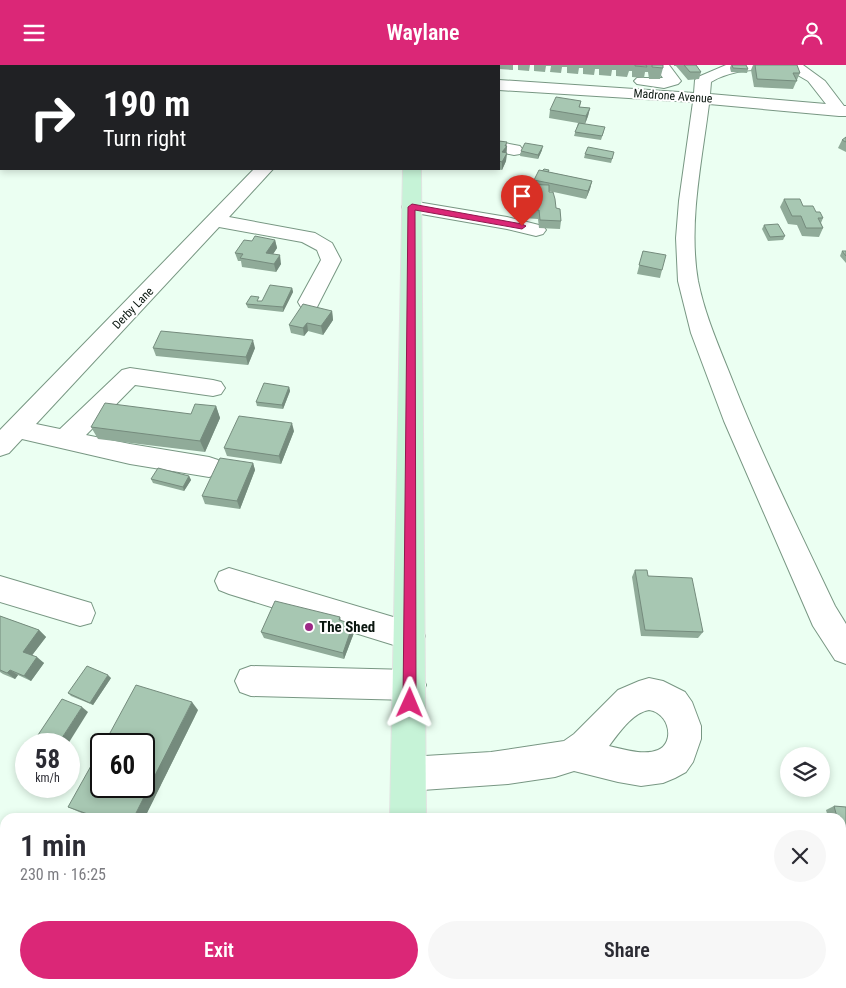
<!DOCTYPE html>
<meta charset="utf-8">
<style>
:root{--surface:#fff;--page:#f7f7f7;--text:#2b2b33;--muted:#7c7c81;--accent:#db2777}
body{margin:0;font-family:"Roboto Condensed",sans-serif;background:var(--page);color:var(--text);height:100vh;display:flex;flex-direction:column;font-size:19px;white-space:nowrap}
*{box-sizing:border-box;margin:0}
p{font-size:16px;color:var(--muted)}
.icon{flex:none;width:28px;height:28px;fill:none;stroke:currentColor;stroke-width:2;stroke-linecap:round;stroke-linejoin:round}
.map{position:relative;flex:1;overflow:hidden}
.sheet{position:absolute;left:0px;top:748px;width:846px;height:176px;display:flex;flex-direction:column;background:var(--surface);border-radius:15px 15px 0 0;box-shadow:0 2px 8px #0003}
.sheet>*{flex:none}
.top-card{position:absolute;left:0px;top:0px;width:500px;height:105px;box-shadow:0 2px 8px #0003;background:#202124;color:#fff;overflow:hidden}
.controls{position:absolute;left:780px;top:682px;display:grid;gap:10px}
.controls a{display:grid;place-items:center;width:50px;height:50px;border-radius:50%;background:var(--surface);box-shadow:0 2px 8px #0003;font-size:25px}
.speed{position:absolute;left:15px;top:668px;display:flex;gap:10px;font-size:25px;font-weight:700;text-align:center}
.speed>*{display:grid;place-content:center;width:65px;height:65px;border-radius:50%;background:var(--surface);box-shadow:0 2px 8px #0003;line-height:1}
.speed small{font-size:12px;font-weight:400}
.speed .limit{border:2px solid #111;border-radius:8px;background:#fff;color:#111}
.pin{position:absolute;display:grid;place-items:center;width:42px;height:42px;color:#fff;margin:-51px -21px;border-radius:50% 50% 50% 0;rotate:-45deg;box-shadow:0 0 5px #0007}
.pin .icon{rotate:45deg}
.me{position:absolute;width:55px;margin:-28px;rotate:1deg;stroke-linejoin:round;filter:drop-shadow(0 0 4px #0008)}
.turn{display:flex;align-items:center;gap:18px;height:105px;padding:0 20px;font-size:22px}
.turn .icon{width:65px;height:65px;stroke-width:2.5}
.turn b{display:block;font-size:35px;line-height:42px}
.round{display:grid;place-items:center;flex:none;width:52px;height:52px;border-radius:26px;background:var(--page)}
.overview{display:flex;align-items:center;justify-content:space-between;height:85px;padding:0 20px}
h1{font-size:30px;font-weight:600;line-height:38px}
.action{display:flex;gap:10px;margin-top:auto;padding:10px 20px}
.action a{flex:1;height:58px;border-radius:30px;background:var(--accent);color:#fff;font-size:20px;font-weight:600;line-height:58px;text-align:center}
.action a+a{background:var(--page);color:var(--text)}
header{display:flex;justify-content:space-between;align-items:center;height:65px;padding:0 20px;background:var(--accent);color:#fff;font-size:22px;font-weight:600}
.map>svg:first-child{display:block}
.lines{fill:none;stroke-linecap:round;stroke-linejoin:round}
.minor-casing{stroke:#789783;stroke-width:2}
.major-casing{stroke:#e2e3e2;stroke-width:2}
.minor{fill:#fff;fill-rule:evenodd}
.major{fill:#c6f3d7;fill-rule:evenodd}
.wall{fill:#90ab99}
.shaded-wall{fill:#758b7d}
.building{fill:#a7c7b2;stroke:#758b7d}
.route{fill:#db2777;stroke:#8e194d}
.poi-dot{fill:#9c2986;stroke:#fff;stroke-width:2}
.labels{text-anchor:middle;stroke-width:4;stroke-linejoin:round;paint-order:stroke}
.far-street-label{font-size:12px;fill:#0a160f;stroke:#fff}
.poi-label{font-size:15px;font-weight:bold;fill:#0a160f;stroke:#fff;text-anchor:start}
</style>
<header><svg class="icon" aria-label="menu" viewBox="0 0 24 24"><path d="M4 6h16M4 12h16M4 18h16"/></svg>Waylane<svg class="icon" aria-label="person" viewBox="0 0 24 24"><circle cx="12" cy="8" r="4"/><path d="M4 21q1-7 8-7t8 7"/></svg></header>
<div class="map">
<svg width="846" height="923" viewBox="0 0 846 923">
<rect width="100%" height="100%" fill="#ebfff2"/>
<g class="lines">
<defs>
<g id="minor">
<rect x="343" y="0" width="14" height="1"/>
<path d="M654 0H669L681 16 678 19 664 23 637 19 634 16 637 13H663Z"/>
<path d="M726 0H803L825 16 844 41H846V51H839L709 39C702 96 688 158 698 216 705 251 720 284 733 317 763 393 800 467 835 541L846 559V599L835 595 813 561 724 356 691 268 678 216 676 173 679 136 693 37 499 25V15L694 28 695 15 698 12ZM789 5 808 16 826 39 710 29 711 17C734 3 763 4 789 5Z"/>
<path d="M499 77 520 81 523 85 520 89 514 90 499 87Z"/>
<path d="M254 104H273L229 152 315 168 332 178 341 195 317 242 309 244 301 242 298 237 321 195 317 185 302 177 219 162 36 359 60 364 122 305 130 303 213 315 221 317 225 323 221 329 213 331 135 320 86 370 130 379 209 392 218 395 222 402 218 409 209 412 130 399 22 374 9 388 0 391V365Z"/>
<path d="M411 136 507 152 543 161 546 165 543 169 536 171 507 164 404 146 402 142 404 138Z"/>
<path d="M229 503 410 557 421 561 425 571 421 581 410 585 229 529 219 525 215 516 219 507Z"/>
<path d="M0 511 91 538 95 548 91 558 80 561 0 537Z"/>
<path d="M251 601 410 605 421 609 426 620 421 631 410 635 251 631 240 627 235 616 240 605Z"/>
<path d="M649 613 663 616 685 627 692 637 701 661V674L693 697 686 707 675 713 663 718 641 721 618 717 574 706 555 712 508 719 408 726 396 721 391 709 396 697 408 692 491 687 564 676 574 669 618 625 639 616ZM649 645C670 648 675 678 658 685 644 691 623 684 609 681 619 668 632 648 649 645Z"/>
</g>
<g id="major">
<rect x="407" y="0" width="14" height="1"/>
<path d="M403 104H421L426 752H390Z"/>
<rect x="385" y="919" width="40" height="4"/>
</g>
</defs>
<!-- minor casing -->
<use href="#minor" class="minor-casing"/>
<!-- major casing -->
<use href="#major" class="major-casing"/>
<!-- minor -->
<use href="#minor" class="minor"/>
<!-- major -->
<use href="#major" class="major"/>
</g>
<!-- wall -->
<g class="wall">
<path d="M496 0H513V5L499 4V1H496Z"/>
<path d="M518 0H530L529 6 518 5Z"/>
<path d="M533 0H663V3L660 14H649L648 7H645L644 13 632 12V6H629L627 12 616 11V5H612L611 11 599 10V4H595L594 10 583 9V3H579L578 9 567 8V2H562L561 8 550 7 551 1H546L545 7 534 6V0Z"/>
<path d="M674 0H696L701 7 699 14 688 15 676 1H674Z"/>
<path d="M731 0H746L748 4 747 8 731 7 730 3Z"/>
<path d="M753 0H797L800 8 793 24 754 22 751 5Z"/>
<path d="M581 36 580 42 590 43 588 51 585 59 604 66 601 75 574 71 578 58 549 53 550 45Z"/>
<path d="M846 72V87L838 83 842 75Z"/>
<path d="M499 76 507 81 506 96 502 105 495 104H499Z"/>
<path d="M542 85 538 94 520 91 521 86Z"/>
<path d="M585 89 613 91 611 98 584 93Z"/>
<path d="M549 105V107L592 116 590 124 586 134 549 126 561 156 560 164 539 163 538 154 524 153 523 138H515L514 127 515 119 533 120 534 115 542 106Z"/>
<path d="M784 134 803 141 816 147 823 153 821 158 823 163 819 172 802 171 797 160 788 159 780 142Z"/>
<path d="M764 160 785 171 783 175 768 176 762 164Z"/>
<path d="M275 175 277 183 273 189 281 199 276 207 242 202 241 196H238L235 188 252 176Z"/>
<path d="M643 186 662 205 660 213 637 209Z"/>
<path d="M842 186H846V198L840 191Z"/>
<path d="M292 223 293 227 283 247 248 243 246 239 262 236Z"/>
<path d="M332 246 333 255 323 270 308 266 304 271 291 268 289 260Z"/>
<path d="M153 283H255L248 300 156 291Z"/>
<path d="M289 322 290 326 283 344 257 341 256 337Z"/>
<path d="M216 341 220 353 205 387 98 374 91 362 191 349Z"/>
<path d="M294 366 281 399 227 391 224 383Z"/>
<path d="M253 398 255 405 240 444 205 439 202 431Z"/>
<path d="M189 411 191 415 184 426 153 418 151 414Z"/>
<path d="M635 505 648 511 703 567 698 573 641 571 632 512Z"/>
<path d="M0 551 39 565 46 572 32 590 44 598 31 616 18 610 15 614 3 609 0 607Z"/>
<path d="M340 552 341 555 355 565 344 594 264 573 261 567Z"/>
<path d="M111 613 93 640 71 631 68 628Z"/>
<path d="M198 645 145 752H93L79 747 68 742Z"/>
<path d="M834 741 846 742V791L841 790V752H828L826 745Z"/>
</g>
<!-- shaded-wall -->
<g class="shaded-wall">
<path d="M590 43 588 51 585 59 586 51Z"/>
<path d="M507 77 506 82 507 81 506 90 502 87Z"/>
<path d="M543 81 542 85 538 94V90Z"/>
<path d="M507 88 506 96 502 105V97Z"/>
<path d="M592 116 590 124 586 134 588 126Z"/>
<path d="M275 175 277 183 268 197 266 188Z"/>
<path d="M280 190 281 199 276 207 274 199Z"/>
<path d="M292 223 293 227 283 247V242Z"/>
<path d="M332 246 333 255 323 270 321 261Z"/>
<path d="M307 258 308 266 304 271 303 263Z"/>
<path d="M253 275 255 283 248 300 246 292Z"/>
<path d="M289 322 290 326 283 344 282 340Z"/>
<path d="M216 341 220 353 205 387 200 376Z"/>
<path d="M292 358 294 366 281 399 279 391Z"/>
<path d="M253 398 255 405 240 444 237 436Z"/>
<path d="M189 411 191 415 184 426 183 422Z"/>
<path d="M353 559 355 565 344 594 343 588Z"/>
<path d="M39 565 46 572 30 593 23 587Z"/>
<path d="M37 592 44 598 31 616 24 611Z"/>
<path d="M10 605 18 610 15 614 7 608Z"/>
<path d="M108 610 111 613 93 640 90 638Z"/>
<path d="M192 637 198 645 145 752H134Z"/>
<path d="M82 642 88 647 68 679H58Z"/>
</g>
<!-- building -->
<g class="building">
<path d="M635 0H646L647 2 635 1Z"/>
<path d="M652 0H663V3L652 2Z"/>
<path d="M684 0H696L701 7H690Z"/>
<path d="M732 0H746L748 4 733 3Z"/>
<path d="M755 0H797L800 8H793L797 16 757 14Z"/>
<path d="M556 32 581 36 579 42 590 43 586 51 550 45Z"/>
<path d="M579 58 605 62 602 71 575 67Z"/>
<path d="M846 72V77L842 75Z"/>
<path d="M499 76 507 77 505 81H507L502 87 507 88 502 97 499 96Z"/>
<path d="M525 78 543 81 538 90 521 86Z"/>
<path d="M588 82 614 87 612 94 585 89Z"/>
<path d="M544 104 549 105 548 107 542 106Z"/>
<path d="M539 105 592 116 588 126 534 115Z"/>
<path d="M515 119 549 120V127H553L555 134 556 143 560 144 561 156 540 155 539 145H525L524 130H516Z"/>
<path d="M784 134H800L803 141H813L816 147H820L823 153H818L823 163H806L801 151H792Z"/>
<path d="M778 159 785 171 770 172 764 160Z"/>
<path d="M255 171 275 175 266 188 280 190 274 199 240 193 243 189 235 188 244 175 252 176Z"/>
<path d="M643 186 666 190 662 205 639 200Z"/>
<path d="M842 186H846V191Z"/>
<path d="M270 220 292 223 283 242 246 239 251 231 259 232 257 236H262Z"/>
<path d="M303 239 332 246 321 261 307 258 303 263 289 260Z"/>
<path d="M161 266 253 275 246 292 153 283Z"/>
<path d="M264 318 289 322 282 340 256 337Z"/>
<path d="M105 338 191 349 195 339 216 341 200 376 91 362Z"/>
<path d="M239 351 292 358 279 391 224 383Z"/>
<path d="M220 393 253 398 237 436 202 431Z"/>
<path d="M158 403 189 411 183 422 151 414Z"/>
<path d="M635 505H647L648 511 692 513 703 567 645 565Z"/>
<path d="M275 536 340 552 339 555 353 559 343 588 261 567Z"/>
<path d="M0 551 39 565 23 587 37 592 24 611 10 605 7 608 0 605Z"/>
<path d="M87 601 108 610 90 638 68 628Z"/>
<path d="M136 620 192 637 134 752H96L68 742 101 683V721H144V679H104Z"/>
<path d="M62 634 82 642 58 679H32Z"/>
<path d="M834 741 846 742V787H845L841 771V752H837Z"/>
</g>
<!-- route -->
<path class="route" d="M412 139 522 159 526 161 522 164 415 145 416 638 414 643 410 645 405 643 403 638 408 142Z"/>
<!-- markers -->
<circle class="poi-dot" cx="309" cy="562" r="5"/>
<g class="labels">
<!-- far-street labels -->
<g class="far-street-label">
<text transform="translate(673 31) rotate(4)" y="4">Madrone Avenue</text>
<text transform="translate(133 243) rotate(-46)" y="4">Derby Lane</text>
</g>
<!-- poi labels -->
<g class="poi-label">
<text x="319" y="567">The Shed</text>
</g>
</g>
</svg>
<div class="controls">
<a><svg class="icon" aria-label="layers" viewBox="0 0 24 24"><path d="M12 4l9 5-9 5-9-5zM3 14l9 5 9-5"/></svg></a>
</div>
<div class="speed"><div>58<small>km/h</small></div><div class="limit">60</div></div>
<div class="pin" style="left:522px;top:161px;background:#d93025"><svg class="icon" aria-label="arrive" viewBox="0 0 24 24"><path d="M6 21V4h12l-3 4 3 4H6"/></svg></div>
<svg class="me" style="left:410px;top:638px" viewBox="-20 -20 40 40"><path d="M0-17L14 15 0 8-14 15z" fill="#db2777" stroke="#fff" stroke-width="4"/></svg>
<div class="top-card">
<div class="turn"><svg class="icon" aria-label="right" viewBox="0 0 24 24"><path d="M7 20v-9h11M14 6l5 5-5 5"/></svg><div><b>190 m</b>Turn right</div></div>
</div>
<section class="sheet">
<div class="overview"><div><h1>1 min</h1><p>230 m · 16:25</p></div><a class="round"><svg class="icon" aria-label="close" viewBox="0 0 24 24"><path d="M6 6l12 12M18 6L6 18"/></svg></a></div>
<div class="action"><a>Exit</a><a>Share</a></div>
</section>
</div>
